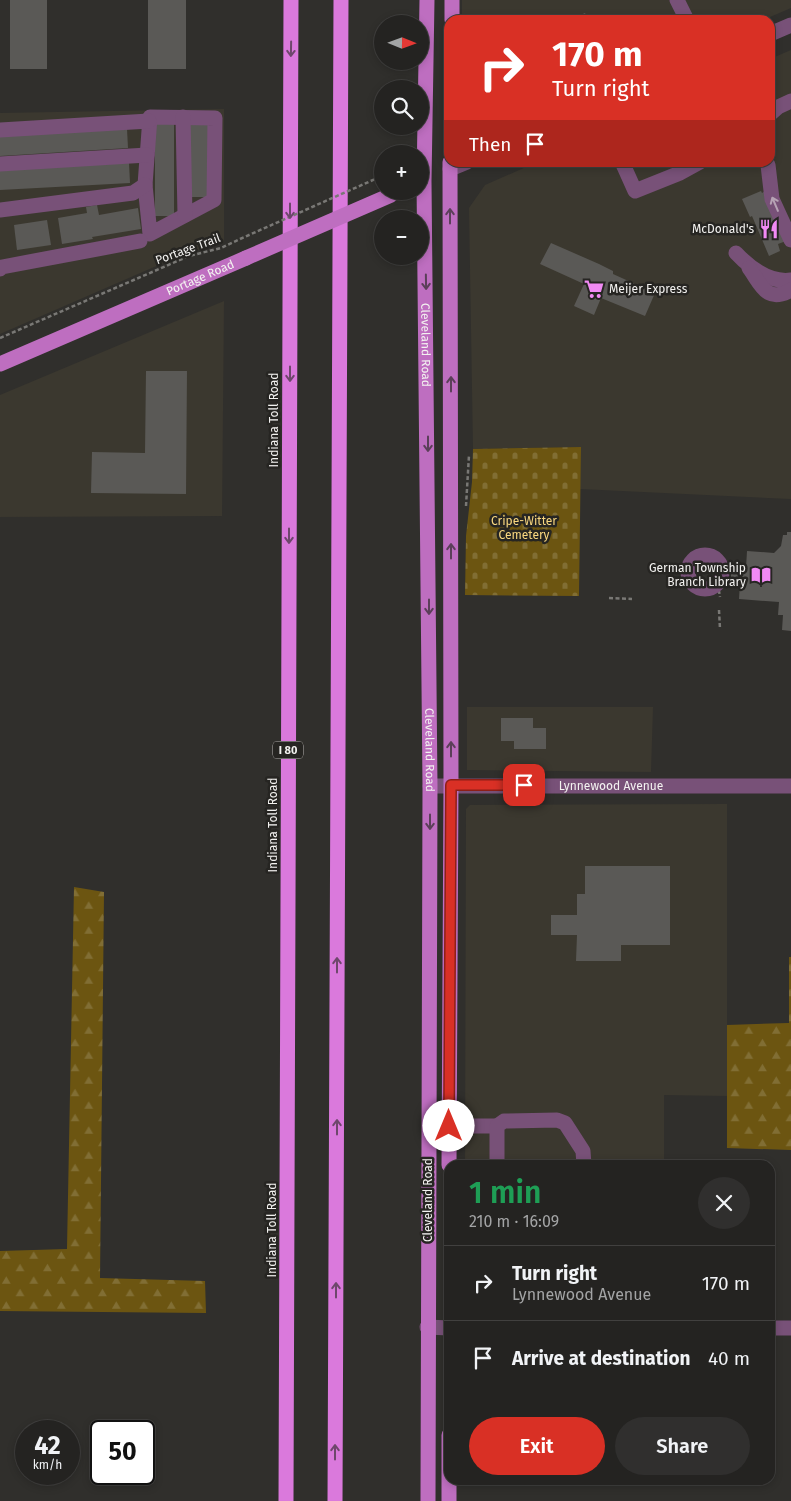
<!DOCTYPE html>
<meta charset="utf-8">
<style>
:root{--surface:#242321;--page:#302f2e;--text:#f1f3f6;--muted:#a3a4a5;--line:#41403f;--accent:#d93025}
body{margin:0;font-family:"Fira Sans",sans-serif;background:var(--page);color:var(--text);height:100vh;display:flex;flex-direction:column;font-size:19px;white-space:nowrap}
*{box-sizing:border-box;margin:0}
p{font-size:16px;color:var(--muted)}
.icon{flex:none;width:28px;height:28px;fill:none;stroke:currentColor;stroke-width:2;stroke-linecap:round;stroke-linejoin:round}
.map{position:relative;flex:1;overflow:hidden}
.side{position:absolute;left:444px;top:1160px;width:331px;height:325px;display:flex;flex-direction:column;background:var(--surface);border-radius:15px;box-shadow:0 2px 8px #0003,0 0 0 1px var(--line)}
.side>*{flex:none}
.top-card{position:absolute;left:444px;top:15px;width:331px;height:152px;border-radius:15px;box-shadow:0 2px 8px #0003,0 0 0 1px var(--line);background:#d93025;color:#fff;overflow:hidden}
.needle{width:32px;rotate:91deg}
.fabs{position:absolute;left:374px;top:15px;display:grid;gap:10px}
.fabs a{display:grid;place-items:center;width:55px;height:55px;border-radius:50%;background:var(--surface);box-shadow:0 2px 8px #0003,0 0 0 1px var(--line);font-size:25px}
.speed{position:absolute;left:15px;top:1420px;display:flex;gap:10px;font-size:25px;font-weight:700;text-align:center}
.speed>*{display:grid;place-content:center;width:65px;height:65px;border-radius:50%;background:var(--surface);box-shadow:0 2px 8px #0003,0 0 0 1px var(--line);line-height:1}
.speed small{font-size:12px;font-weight:400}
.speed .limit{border:2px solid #111;border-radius:8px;background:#fff;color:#111}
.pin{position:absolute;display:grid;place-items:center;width:42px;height:42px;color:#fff;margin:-21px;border-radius:10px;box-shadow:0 2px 8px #0006}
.me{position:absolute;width:55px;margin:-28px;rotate:0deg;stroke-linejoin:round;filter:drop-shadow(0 0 4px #0008)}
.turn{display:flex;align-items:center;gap:18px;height:105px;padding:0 25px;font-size:22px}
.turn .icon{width:65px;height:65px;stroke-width:2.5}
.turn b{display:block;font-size:35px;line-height:42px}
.then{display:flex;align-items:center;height:48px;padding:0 25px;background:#0003;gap:10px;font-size:19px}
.round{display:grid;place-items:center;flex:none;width:52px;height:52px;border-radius:26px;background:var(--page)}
.summary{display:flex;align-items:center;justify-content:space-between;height:85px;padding:0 25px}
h1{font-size:30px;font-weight:600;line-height:38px;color:#1e9e55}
.primary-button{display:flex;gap:10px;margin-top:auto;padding:10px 25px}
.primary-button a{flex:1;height:58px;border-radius:30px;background:var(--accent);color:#fff;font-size:20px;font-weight:600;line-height:58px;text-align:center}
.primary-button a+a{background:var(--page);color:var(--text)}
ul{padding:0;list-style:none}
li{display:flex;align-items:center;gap:15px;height:75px;padding:0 25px;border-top:1px solid var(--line)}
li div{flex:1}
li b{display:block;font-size:19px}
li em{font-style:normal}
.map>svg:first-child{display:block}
.built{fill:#3b382f}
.forest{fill:url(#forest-firs)}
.cemetery{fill:url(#cemetery-stones)}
.building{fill:#5a5956}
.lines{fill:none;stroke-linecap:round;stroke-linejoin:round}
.path{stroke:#797875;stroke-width:2.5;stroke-dasharray:4 2.5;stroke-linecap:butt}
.minor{stroke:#785178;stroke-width:15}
.major{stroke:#be6ec0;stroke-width:15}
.highway{stroke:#da79dc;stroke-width:15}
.path-bridge{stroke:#797875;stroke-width:2.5;stroke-dasharray:4 2.5;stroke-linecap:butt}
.major-bridge{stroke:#be6ec0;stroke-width:15}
.oneway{stroke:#6e476c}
.oneway2{stroke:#b6a2b4}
.oneway3{stroke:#5b3f59}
.route-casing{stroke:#8d1f18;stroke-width:12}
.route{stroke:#d93025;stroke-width:9}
.labels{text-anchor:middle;stroke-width:5;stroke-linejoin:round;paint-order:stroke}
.shield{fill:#262522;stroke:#b6b4b2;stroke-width:1}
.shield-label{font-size:11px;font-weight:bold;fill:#f3f2f0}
.poi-label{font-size:12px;fill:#f3f2f0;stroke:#262522;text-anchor:end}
.street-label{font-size:12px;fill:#f3f2f0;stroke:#262522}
.park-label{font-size:12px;fill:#f9d77f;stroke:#262522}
</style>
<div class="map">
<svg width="791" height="1501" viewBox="0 0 791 1501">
<defs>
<pattern id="forest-firs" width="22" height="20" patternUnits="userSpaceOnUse" patternTransform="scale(1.25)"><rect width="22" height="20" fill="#6c5511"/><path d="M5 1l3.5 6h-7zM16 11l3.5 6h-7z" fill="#816e34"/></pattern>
<pattern id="cemetery-stones" width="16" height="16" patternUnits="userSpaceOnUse" patternTransform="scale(1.25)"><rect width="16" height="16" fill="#6c5511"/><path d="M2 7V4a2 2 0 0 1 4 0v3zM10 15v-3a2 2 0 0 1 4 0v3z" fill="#816e34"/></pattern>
</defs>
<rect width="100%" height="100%" fill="#302f2c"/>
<!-- built -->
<g class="built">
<path d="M462 0H791V8L763 20H462Z"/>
<path d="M791 50V499L580 489 581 447 473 449 469 208 485 185 535 163 770 162V59Z"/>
<path d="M224 109V242L184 254 0 334V113Z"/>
<path d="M224 301 222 516 0 517V395Z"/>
<path d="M467 707H653L651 772 467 770Z"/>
<path d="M727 804V1096L664 1095V1165H465L466 809 470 805Z"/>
</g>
<!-- forest -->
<g class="forest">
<path d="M74 887 104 892 100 1278 205 1281 206 1313 0 1311V1251L67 1249Z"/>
<path d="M789 957H791V1150L727 1148V1025L789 1023Z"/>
</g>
<!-- cemetery -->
<path class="cemetery" d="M581 447 579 596 465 595 466 536 472 482 473 449Z"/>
<!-- building -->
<g class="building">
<rect x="10" y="0" width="37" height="69"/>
<rect x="148" y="0" width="38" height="69"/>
<path d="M585 13 588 20H569Z"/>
<rect x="155" y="122" width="19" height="94"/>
<rect x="190" y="122" width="19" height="75"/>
<path d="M127 129 128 148 0 156V136Z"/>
<path d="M129 163 130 183 0 190V170Z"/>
<path d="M761 191 762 193 765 191 786 241 778 244 780 251 769 256 752 216 750 217 742 199Z"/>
<path d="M97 205 99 215 138 208 141 229 92 237 93 239 62 244 58 218 87 213 86 207Z"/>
<path d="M47 220 51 245 17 250 14 225Z"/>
<path d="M551 243 599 264 613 271V274L655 293 645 316 601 298 594 315 574 306 584 284 540 264Z"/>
<path d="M146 371H187L186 494 91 493 92 452 145 453Z"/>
<path d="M787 532H791V631L782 630 783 615H778L779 602 739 599 740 583H731V566L746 568 747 551 774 553 781 546 783 535H787Z"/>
<path d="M501 718H533V728H546V749H514V741H501Z"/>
<path d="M585 866H670V945H621V961H576L577 935H551V915H577V894H585Z"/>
</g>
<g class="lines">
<!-- path -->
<g class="path">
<path d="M0 338 189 256 221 248 240 239"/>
<path d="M466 506 469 455"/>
<path d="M721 574 726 575"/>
<path d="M712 588 719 591 720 597"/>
<path d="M609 598 632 599"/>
<path d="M719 610 720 629"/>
</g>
<!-- minor -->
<g class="minor">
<path d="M677 0 687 20"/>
<path d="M770 34 791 25"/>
<path d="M770 114 778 107 791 101"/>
<path d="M150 117 215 118 214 200 150 234 145 185Z"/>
<path d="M183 117 185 215"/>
<path d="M0 130 149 121"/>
<path d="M622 162 635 191 680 173 700 162"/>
<path d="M0 164 147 155"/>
<path d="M768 165 772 199 791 240"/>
<path d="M450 169 467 162"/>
<path d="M0 210 133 193 145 185"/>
<path d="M736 253C750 268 769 283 791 280"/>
<path d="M749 268C761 284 766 304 791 290"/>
<path d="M0 269 2 267 140 241"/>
<circle cx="705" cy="572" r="17"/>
<path id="s1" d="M430 786H791"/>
<path d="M449 1126H497"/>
<path d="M497 1165V1126L504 1121 557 1120 565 1123 583 1151 584 1165"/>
<path d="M427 1327 449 1328"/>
<path d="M770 1328H791"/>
</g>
<!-- major -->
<g class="major">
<path id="s2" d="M427 0 424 181 430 786 428 1501"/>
<path d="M452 20V0"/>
<path id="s3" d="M0 364 246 258"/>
<path d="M449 1165 451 785 450 162"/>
<path d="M449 1501V1435"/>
</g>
<!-- highway -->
<g class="highway">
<path d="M286 1501 291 0"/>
<path d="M335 1501 341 0"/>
</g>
<!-- path-bridge -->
<path class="path-bridge" d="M240 239 382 176"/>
<!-- major-bridge -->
<path class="major-bridge" d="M246 258 391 195"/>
</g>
<!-- one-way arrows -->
<defs><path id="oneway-shaft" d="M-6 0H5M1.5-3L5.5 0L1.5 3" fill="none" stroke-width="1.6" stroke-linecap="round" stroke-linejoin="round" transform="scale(1.25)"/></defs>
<g class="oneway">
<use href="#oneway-shaft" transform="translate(291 49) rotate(91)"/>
<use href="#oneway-shaft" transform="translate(290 211) rotate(90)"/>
<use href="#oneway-shaft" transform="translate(290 374) rotate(90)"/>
<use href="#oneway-shaft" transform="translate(289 536) rotate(90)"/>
<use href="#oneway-shaft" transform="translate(337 965) rotate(-90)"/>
<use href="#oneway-shaft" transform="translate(337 1127) rotate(-90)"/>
<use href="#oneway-shaft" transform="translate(336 1290) rotate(-90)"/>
<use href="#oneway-shaft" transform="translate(335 1452) rotate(-90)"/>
</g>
<use class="oneway2" href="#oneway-shaft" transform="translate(775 204) rotate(-113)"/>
<g class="oneway3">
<use href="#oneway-shaft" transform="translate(450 216) rotate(-90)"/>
<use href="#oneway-shaft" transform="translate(426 282) rotate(89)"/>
<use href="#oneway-shaft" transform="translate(451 384) rotate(-90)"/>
<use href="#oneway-shaft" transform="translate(428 444) rotate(90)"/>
<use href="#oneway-shaft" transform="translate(451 551) rotate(-90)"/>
<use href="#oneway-shaft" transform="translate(429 607) rotate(90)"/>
<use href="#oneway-shaft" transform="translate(451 749) rotate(-90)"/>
<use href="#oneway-shaft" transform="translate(430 822) rotate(90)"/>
</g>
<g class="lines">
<defs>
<path id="route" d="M449 1126 451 785H524"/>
</defs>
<!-- route casing -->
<use href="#route" class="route-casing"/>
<!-- route -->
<use href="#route" class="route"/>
</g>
<!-- icons -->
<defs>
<symbol id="restaurant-bare" viewBox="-9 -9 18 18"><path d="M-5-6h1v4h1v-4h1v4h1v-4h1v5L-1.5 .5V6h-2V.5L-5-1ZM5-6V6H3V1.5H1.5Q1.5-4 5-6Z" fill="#f18af4" stroke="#262522" stroke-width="2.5" paint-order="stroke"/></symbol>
<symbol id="supermarket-bare" viewBox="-9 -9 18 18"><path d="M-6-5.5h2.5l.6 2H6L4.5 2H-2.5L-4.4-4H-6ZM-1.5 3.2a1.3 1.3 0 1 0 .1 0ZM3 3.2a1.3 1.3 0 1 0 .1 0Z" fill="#f18af4" stroke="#262522" stroke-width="2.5" paint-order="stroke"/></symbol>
<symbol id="library-bare" viewBox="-9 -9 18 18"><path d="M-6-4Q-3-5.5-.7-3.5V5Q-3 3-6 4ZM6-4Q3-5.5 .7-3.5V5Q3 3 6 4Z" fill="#f18af4" stroke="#262522" stroke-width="2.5" paint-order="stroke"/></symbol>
</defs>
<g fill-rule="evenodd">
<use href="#restaurant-bare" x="755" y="215" width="28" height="28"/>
<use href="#supermarket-bare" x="580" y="275" width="28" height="28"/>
<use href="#library-bare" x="747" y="561" width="28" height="28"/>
</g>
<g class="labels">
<!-- shield labels -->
<rect class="shield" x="273" y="741.5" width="30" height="17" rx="4"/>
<g class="shield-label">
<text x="288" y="754">I 80</text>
</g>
<!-- poi labels -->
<g class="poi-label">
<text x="754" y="233">McDonald's</text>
<text x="609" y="293" text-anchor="start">Meijer Express</text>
<text x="746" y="572">German Township<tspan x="746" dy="14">Branch Library</tspan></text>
</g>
<!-- street labels -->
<g class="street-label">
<text transform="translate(188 249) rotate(-20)" y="4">Portage Trail</text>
<text dy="4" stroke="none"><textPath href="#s3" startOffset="218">Portage Road</textPath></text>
<text dy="4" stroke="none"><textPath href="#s2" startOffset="345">Cleveland Road</textPath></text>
<text transform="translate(274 420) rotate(-90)" y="4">Indiana Toll Road</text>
<text dy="4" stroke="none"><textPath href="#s2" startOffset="750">Cleveland Road</textPath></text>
<text dy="4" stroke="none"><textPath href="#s1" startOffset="181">Lynnewood Avenue</textPath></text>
<text transform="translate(273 825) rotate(-90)" y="4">Indiana Toll Road</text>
<text transform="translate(428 1200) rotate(-90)" y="4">Cleveland Road</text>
<text transform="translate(272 1230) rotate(-90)" y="4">Indiana Toll Road</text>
</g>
<!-- park labels -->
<g class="park-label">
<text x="524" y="525">Cripe-Witter<tspan x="524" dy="14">Cemetery</tspan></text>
</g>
</g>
</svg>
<div class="fabs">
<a><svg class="needle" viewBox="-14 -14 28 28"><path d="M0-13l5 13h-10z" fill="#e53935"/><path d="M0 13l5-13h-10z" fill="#a3a4a5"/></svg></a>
<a><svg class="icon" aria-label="search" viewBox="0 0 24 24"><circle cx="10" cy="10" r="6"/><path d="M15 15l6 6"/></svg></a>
<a>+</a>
<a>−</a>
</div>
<div class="speed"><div>42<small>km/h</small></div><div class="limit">50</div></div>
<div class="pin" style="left:524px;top:785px;background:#d93025"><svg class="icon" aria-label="arrive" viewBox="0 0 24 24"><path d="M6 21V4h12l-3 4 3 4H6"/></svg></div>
<svg class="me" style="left:449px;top:1126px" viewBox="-20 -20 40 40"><circle r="19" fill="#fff"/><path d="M0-13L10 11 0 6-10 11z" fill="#d93025"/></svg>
<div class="top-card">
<div class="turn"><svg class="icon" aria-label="right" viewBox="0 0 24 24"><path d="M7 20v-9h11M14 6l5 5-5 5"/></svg><div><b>170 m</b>Turn right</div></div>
<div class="then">Then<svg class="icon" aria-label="arrive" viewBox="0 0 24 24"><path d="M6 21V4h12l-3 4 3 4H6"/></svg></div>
</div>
<section class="side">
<div class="summary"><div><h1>1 min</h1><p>210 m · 16:09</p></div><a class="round"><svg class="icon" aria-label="close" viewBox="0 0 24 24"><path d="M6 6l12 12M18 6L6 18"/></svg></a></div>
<ul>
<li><svg class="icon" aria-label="right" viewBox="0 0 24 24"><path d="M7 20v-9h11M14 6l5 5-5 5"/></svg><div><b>Turn right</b><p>Lynnewood Avenue</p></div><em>170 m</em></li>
<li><svg class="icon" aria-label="arrive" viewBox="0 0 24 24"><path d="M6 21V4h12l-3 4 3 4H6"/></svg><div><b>Arrive at destination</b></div><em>40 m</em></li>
</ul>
<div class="primary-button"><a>Exit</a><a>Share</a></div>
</section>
</div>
